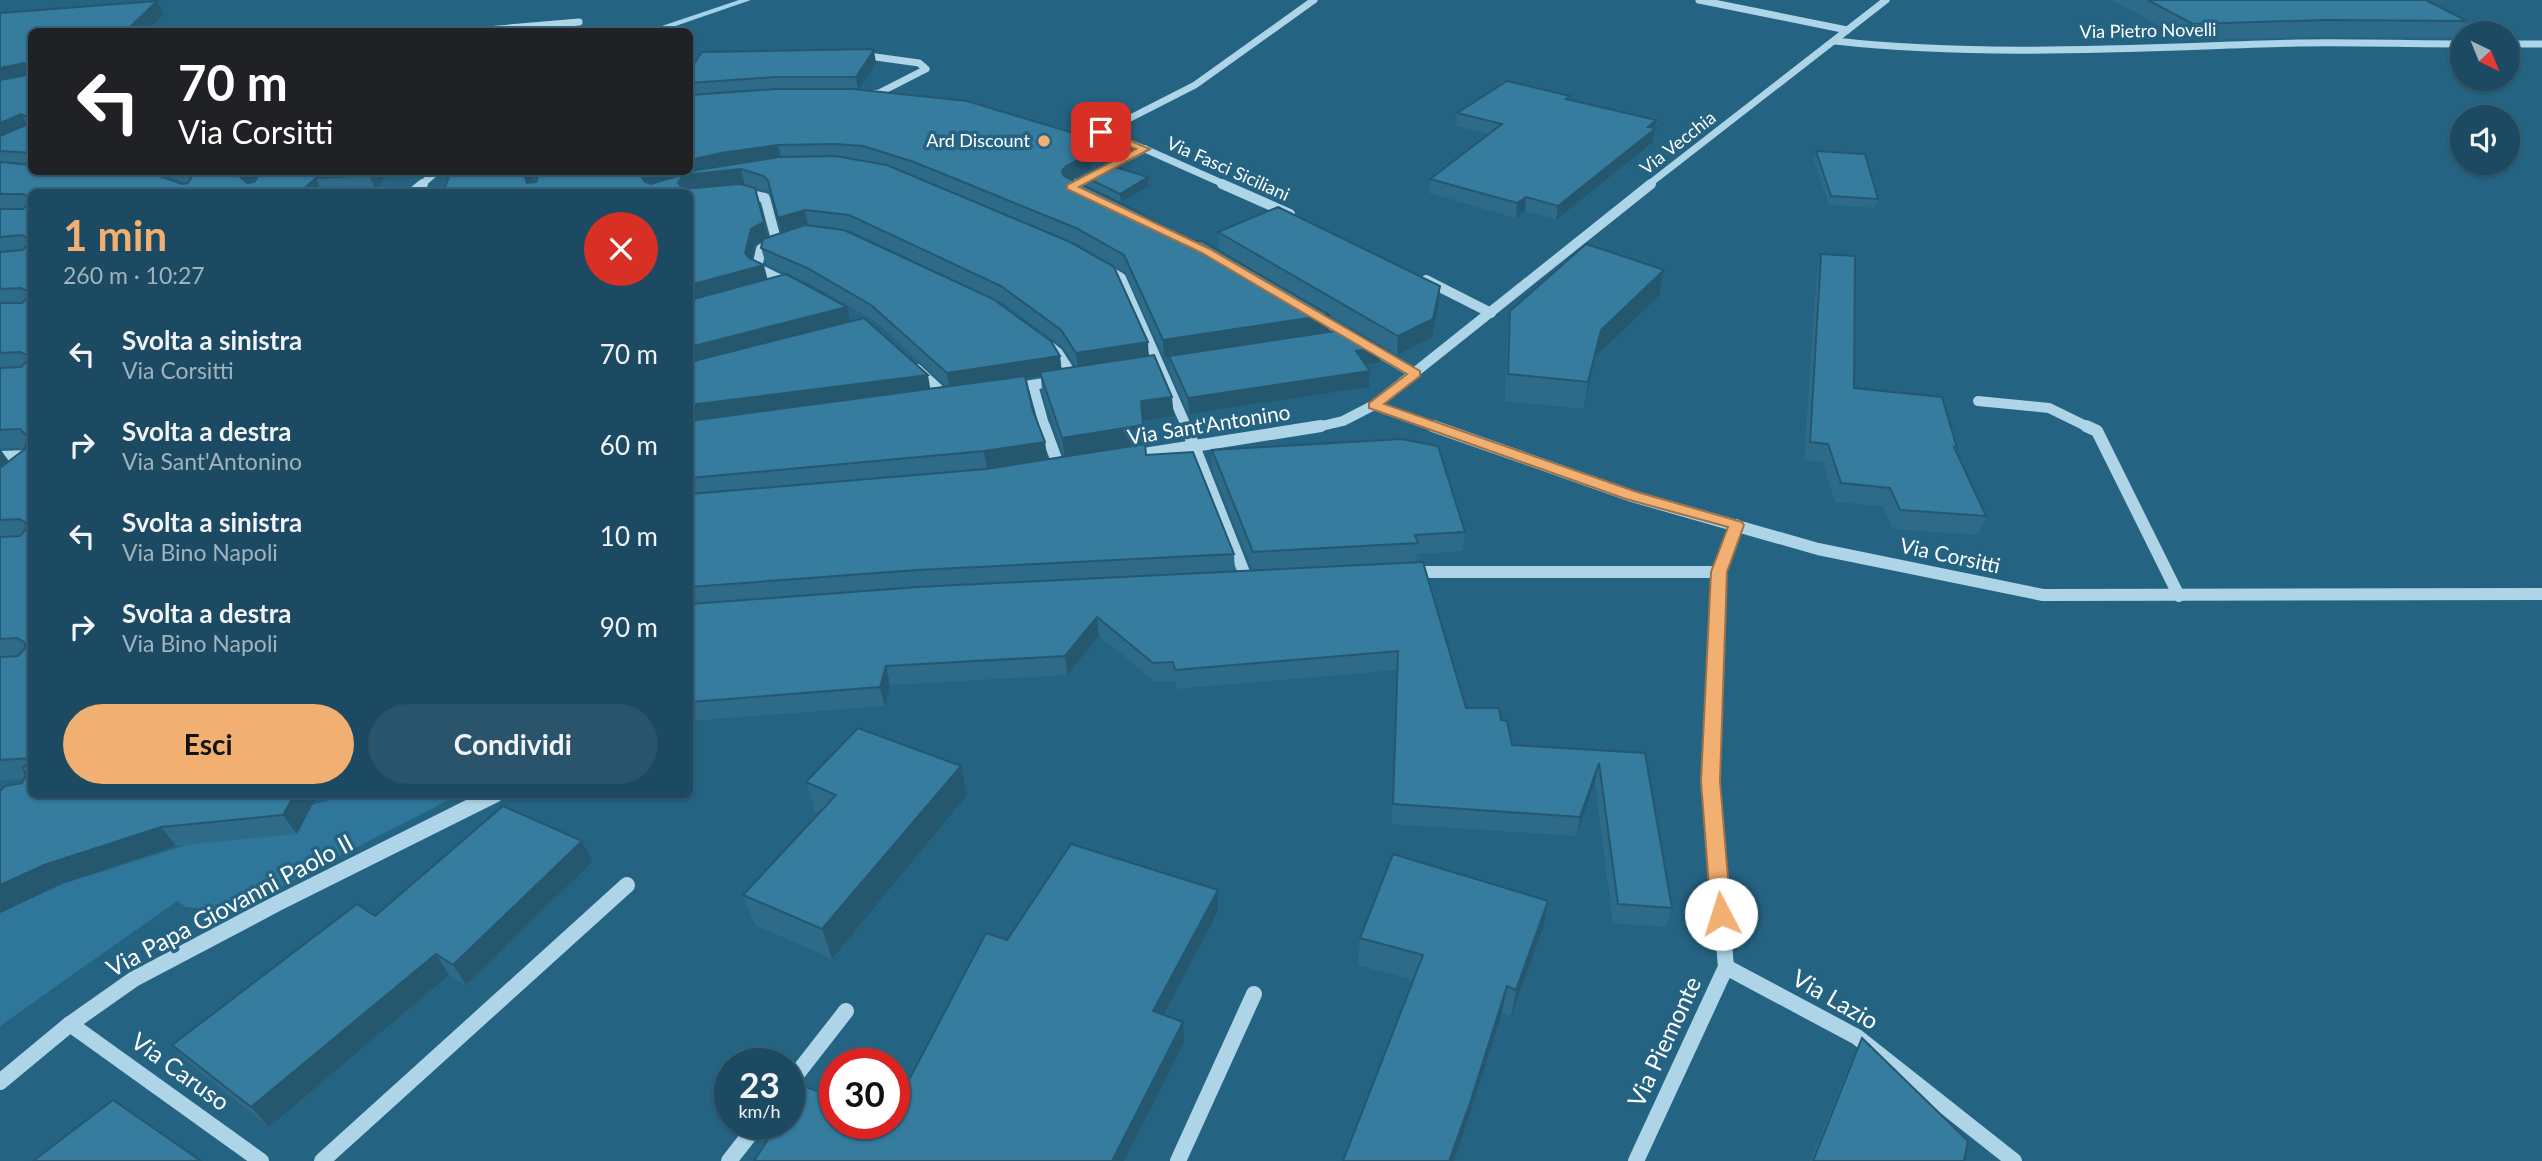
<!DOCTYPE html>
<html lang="it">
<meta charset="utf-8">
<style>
:root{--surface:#1c4a62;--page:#29546b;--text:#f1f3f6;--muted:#a0b3be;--line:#3a6277;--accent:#f1af71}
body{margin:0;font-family:Lato,sans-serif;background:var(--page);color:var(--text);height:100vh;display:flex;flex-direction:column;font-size:26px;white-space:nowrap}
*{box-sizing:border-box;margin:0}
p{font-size:23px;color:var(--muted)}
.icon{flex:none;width:38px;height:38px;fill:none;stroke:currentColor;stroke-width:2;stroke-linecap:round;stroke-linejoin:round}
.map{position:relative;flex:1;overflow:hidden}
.details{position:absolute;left:28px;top:189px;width:665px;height:609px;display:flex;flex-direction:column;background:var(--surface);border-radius:10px;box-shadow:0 2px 5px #0004,0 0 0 2px var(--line)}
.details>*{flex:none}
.banner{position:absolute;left:28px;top:28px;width:665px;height:147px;border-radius:10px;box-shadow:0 2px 5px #0004,0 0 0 2px var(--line);background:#202124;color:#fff;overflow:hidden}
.needle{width:46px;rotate:137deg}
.fabs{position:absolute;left:2450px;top:21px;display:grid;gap:14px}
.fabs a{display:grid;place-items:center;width:70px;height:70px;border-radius:50%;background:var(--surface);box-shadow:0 2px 5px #0004,0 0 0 2px var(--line);font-size:35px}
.speed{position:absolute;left:714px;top:1048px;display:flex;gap:14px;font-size:35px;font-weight:700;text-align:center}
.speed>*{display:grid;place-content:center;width:91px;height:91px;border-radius:50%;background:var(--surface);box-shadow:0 2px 5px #0004,0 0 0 2px var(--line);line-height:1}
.speed small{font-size:18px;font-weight:400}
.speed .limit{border:10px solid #d22;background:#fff;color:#111}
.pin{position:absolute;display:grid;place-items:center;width:60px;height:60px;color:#fff;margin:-30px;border-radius:14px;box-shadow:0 4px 10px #0006}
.me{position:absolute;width:77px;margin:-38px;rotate:355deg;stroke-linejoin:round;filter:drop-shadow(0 0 5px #0008)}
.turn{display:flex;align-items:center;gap:24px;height:147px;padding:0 35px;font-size:32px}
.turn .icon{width:91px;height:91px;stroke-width:2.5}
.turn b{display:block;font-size:49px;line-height:60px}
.round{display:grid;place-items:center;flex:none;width:74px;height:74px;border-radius:37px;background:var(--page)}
.summary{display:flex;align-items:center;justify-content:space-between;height:119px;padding:0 35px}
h1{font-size:42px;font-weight:700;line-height:52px;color:var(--accent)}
.primary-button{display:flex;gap:14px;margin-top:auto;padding:14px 35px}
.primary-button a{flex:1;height:80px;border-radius:42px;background:var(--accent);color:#111;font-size:28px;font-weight:700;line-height:80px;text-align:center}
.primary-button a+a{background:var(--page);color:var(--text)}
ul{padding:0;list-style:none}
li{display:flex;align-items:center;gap:21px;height:91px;padding:0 35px}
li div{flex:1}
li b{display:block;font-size:26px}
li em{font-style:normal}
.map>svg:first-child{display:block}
.green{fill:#2f779a}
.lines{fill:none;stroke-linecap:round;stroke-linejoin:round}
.stream{fill:#a1d2e8;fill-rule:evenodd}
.minor-far3{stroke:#add4e7;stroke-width:7}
.minor-far2{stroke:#add4e7;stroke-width:10}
.minor-far1{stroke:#add4e7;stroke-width:12}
.minor{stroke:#add4e7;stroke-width:16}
.wall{fill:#2e6b89;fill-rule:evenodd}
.shaded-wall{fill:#25576f}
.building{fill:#357c9f;stroke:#25576f;stroke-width:2}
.route{fill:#f1af71;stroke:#9d7249;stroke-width:2}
.poi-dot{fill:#f1af71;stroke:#256382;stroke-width:2.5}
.labels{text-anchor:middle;stroke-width:7;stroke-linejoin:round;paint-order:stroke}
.far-street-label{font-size:18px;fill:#fff;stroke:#256382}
.far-poi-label{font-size:18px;fill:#fff;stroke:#256382;text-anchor:end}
.street-label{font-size:21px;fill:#fff;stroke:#256382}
.near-street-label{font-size:24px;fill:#fff;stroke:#256382}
</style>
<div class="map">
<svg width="2542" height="1161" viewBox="0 0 2542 1161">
<rect width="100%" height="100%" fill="#256382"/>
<!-- green -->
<path class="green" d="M345 795H458L278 888 210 909 186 907 177 901 0 1026V913L62 884Z"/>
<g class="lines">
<!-- stream -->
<path class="stream" d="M739 0H751L658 32H644Z"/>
<!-- minor-far3 -->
<g class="minor-far3">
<path d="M1699 0 1847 30"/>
<path d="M463 32 579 22"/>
<path d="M1835 41C1988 58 2144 47 2297 43 2352 42 2407 44 2462 44"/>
<path d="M2508 44H2542"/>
<path d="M861 55 919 63 926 69 879 93 864 95"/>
<path d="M1101 133 1145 149 1226 185"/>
<path d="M1101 133 1195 85 1314 0"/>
<path d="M421 185 436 172"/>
<path d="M1074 185 1145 149"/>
<path d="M1648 185 1886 0"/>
</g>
<!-- minor-far2 -->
<g class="minor-far2">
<path d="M1222 184 1290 214"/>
<path d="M1077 190 1071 187 1077 184"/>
<path d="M413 192 423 184"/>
<path d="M742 193 765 198 777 243 761 249 757 268 789 284"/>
<path d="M1106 269 1121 278 1187 428"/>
<path d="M1426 280 1491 313"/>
<path d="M1316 316 1415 374"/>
<path d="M1048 345 1058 353 1074 378"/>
<path d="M917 369 947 397"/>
<path d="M1033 385 1045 428"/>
<path d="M1012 388 1057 381"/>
<path d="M1978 401 2049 408 2090 428"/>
<path d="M1374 405 1438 428"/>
<path d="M1313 428 1343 421 1374 405 1651 184"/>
</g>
<!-- minor-far1 -->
<g class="minor-far1">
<path d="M1044 426 1059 467"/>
<path d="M1186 426 1247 580"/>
<path d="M1433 426 1632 496 1818 549 2043 595 2542 594"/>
<path d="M2086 426 2097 431 2179 596"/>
<path d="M1131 456 1321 426"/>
<path d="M0 457 32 456"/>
<path d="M1409 572H1719"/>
<path d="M1712 745 1719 572 1736 525"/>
</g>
<!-- minor -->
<g class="minor">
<path d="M1726 967 1857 1037 2014 1161"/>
<path d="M70 1024 261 1161"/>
<path d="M0 1082 70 1024 134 979 278 903 496 794"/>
<path d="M789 1084 846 1011"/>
<path d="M322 1161 627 885"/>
<path d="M729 1161 758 1124"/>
<path d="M1178 1161 1254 994"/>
<path d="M1636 1161 1726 967 1710 781 1712 743"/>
</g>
</g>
<!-- wall -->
<g class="wall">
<path d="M2112 0H2426L2467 21 2458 38 2318 37 2186 40Z"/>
<path d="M157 1 164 14 146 32H32V172H390L376 190 338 192H32V794H318L297 834 176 846 62 884 0 913V791L22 783 24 779 0 780V449L9 461 25 448H0V13ZM161 176 171 177 188 183 182 184ZM256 177 254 182 248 183Z"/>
<path d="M876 63 859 90 1103 142 1104 157 1092 163V169L1070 179 1186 241 1329 315V332L1380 362 1365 364 1370 371 1369 387 1189 414 1170 371 1169 356 1164 357 1125 272 1078 244 915 177 1148 342V356L1174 416 1143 420 1146 455 1234 554 1235 571 1253 570 1212 469V450L1465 532 1463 551 1417 554 1416 562 1466 708 1501 720 1512 745 1645 753 1672 908 1666 927 1613 923 1595 782 1576 836 1392 824 1396 670 1176 689 1175 681 1155 682 1099 636 1067 675 890 685 885 706 690 721V192H443L537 172 532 182 690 172V69ZM743 185 768 191 772 196 782 233 768 237ZM845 230 852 231 1003 303 1063 347 1076 367 1061 369 1060 356ZM763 241 761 248 766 264 811 284 875 321 946 386 930 388 850 322 768 279 752 259 755 245ZM1041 376 1042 391 1064 456 1047 459 1045 442 1033 411 1026 378Z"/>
<path d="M1570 96V99L1656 120 1653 142 1556 220 1525 211 1516 218 1429 193 1430 179 1489 134 1456 126 1457 113Z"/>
<path d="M1816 151 1878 199 1875 208 1829 205 1814 160Z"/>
<path d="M1085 177 1149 186 1121 202 1086 186Z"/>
<path d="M1218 232 1440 286 1439 304 1432 337 1397 355 1219 250Z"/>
<path d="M1821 254 1854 388 1957 448 1956 452 1986 516 1978 535 1893 529 1883 506 1835 502 1823 462 1804 460 1817 271Z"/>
<path d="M1664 270 1659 296 1596 356 1583 409 1505 401 1507 337 1510 311Z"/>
<path d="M961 766 967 795 832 959 755 925 743 895 819 813 815 812 806 782Z"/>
<path d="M592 862 466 985 449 975 269 1127 191 1065 172 1045 375 916Z"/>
<path d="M1543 928 1511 1017 1502 1013 1454 1161H1343L1413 980 1358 965 1360 938Z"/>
<path d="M1862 1038 1964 1161H1810L1852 1059Z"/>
</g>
<!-- shaded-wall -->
<g class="shaded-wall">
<path d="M157 1 164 14 146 32H125Z"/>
<path d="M874 50 876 63 858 91 856 77Z"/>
<path d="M24 63 32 77 0 83V68Z"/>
<path d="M21 114 30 128 0 141V123Z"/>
<path d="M1656 120 1653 142 1556 220 1558 206Z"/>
<path d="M1103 142 1104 157 1092 163V169L1067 181 1064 186 1062 171 1066 166 1083 151Z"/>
<path d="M778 145 782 160 741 169 745 185 689 191 647 192 642 178 646 172H690V160L721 153Z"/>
<path d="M240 172H258L259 175 248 183 247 192 239 176Z"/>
<path d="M372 172H390L376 190 369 175Z"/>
<path d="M525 172H537L529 189 524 174Z"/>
<path d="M1148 177 1149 186 1121 202 1120 194Z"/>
<path d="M316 178 322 192H300Z"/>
<path d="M1526 197 1525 211 1516 218 1517 203Z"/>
<path d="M805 210 808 226 782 234 778 218Z"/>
<path d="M764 222 768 238 755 245 750 269 764 265 768 281 690 303V285L745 253 751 229Z"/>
<path d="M1664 270 1659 296 1596 356 1583 409 1588 382 1601 330Z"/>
<path d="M1440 286 1439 304 1432 337 1397 355 1398 336Z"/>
<path d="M847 307 851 324 690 365V347Z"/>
<path d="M1329 315V332L1164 357 1163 340Z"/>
<path d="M1148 342 1149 360 1078 370 1076 353Z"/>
<path d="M1381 347 1380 362 1356 366V351Z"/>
<path d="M1060 356 1062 373 1040 372 1041 376 950 390 947 373Z"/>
<path d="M1370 371 1369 387 1189 414 1188 398Z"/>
<path d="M928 375 931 393 690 423V405Z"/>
<path d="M1172 397 1174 416 1142 421 1141 401Z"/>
<path d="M1143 425 1144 445 1065 457 1062 438Z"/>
<path d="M1045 442 1047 460 987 469 984 451Z"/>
<path d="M0 449 11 465 0 476Z"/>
<path d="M1097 617 1099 636 1067 675 1065 656Z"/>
<path d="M886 666 890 685 885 706 880 687Z"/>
<path d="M1599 763 1595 782 1576 836 1580 817Z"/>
<path d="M961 766 967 795 832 959 822 929Z"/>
<path d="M295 794H318L297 834 283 815Z"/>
<path d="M161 827 176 846 62 884 0 913V885L44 865Z"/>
<path d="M582 841 592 862 466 985 453 965Z"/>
<path d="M1218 890V911L1155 1031 1153 1011Z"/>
<path d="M1548 901 1543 928 1511 1017 1516 990Z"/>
<path d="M436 954 449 975 269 1127 251 1107Z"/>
<path d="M1507 986 1502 1013 1465 1129 1454 1161H1449Z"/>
<path d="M1183 1022 1184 1042 1124 1161H1112Z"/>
</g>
<!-- building -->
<g class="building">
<path d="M2148 0H2426L2467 21 2325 20 2193 24Z"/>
<path d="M157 1 125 32H32V153L0 151V136L26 125 29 118 21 114 0 123V80L26 75 30 69 24 63 0 68V13Z"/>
<path d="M870 49 874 50 856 77H775L690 83V69L702 52Z"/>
<path d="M1507 81 1570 96 1566 99 1656 120 1648 127 1656 128 1558 206 1526 197 1517 203 1430 179 1502 124 1457 113Z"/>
<path d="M776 89H853L967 101 1103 142 1083 151 1091 154 1066 166 1062 171 1064 176 1142 214 1186 241H1202L1329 315 1163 340 1124 255 1076 228 914 162 863 146 836 144 778 145 721 153 690 160V95Z"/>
<path d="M1816 151 1865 154 1878 199 1831 196Z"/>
<path d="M835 156 887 165 1070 242 1114 267 1148 342 1076 353 1061 330 1001 286 849 215 805 210 778 218 768 181 764 176 741 169 684 175 678 183 683 189 740 184 755 188 764 222 751 229 745 253 749 258 764 265 690 285V192H443L451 172H525L524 174 527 183 536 182 539 172H646L642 178 645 182 651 184 697 170 779 157Z"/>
<path d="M0 162 32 165V172H113L157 175 182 184 188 183 191 178 188 172H240L239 176 247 183 254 182 257 178 256 172H372L369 175 316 178 300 192H32V758L0 760V657L18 656 26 647 24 642 17 638 0 639V537L20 536 27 528 25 522 19 519 0 520V468L25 449 28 437 20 429 0 430V368L21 367 28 360 27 355 20 352 0 353V303H22L29 296 27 291 21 288 0 289V252L23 250 29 243 28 238 22 235 0 237V209H23L30 202 29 197 23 194H0Z"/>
<path d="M1109 165 1148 177 1120 194 1085 177Z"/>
<path d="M1278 207 1440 286 1433 319 1398 336 1218 232Z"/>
<path d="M805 225 844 230 993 299 1051 341 1060 356 947 373 871 305 807 268 761 248 763 239Z"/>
<path d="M1586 244 1664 270 1601 330 1588 382 1508 374 1510 311Z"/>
<path d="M1821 254 1855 256 1854 388 1942 397 1957 448 1954 447 1986 516 1900 510 1890 488 1841 483 1828 444 1810 442Z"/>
<path d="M786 274 847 307 690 347V300Z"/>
<path d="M864 318 928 375 690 405V362Z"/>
<path d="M1349 329 1381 347 1356 351 1370 371 1188 398 1169 356Z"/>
<path d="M1154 355 1172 397 1141 401 1143 425 1062 438 1040 372Z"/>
<path d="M1025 376 1033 411 1045 442 984 451 690 478V421Z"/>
<path d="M1401 439 1438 446 1465 532 1415 535 1418 543 1253 552 1212 450Z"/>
<path d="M1145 444 1146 455 1193 452 1234 554 917 570 690 587V494L986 469Z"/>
<path d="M1423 562 1466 708H1499L1501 720 1507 721 1512 745 1645 753 1672 908 1618 904 1599 763 1580 817 1393 804 1398 651 1175 670 1173 662 1153 663 1097 617 1065 656 886 666 880 687 690 702V604L918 587Z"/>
<path d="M858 728 961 766 822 929 743 895 836 795 806 782Z"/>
<path d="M32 759V794H295L283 815 161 827 44 865 0 885V791L5 786 22 783 26 775 23 768Z"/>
<path d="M503 806 582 841 453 965 436 954 251 1107 172 1045 357 904 375 916Z"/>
<path d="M1071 844 1218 890 1153 1011 1183 1022 1112 1161H754L778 1124H789V1107L803 1086 835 1097V1124H894V1072L910 1078 986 933 1007 940Z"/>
<path d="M1393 854 1548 901 1516 990 1507 986 1470 1103 1449 1161H1343L1423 955 1360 938Z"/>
<path d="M1862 1038 1968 1141 1964 1161H1813Z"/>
<path d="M113 1100 201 1161H33Z"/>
</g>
<!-- route -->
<path class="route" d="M1097 130H1104L1150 149 1079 187 1210 249 1420 371V376L1384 404 1637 492 1742 522 1744 525 1727 572 1720 781 1731 914 1728 920 1721 922 1714 920 1711 914 1701 781 1711 572 1728 527 1626 499 1369 408V403L1407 374 1202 253 1067 189V185L1136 149 1097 135Z"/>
<!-- markers -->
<circle class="poi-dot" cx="1044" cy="141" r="7"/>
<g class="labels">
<!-- far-street labels -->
<g class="far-street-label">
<text transform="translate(2148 31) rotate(-1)" y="6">Via Pietro Novelli</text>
<text transform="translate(1678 143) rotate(-38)" y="6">Via Vecchia</text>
<text transform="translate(1228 169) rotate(24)" y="6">Via Fasci Siciliani</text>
</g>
<!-- far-poi labels -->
<g class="far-poi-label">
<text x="1030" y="147">Ard Discount</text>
</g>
<!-- street labels -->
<g class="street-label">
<text transform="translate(1209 425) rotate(-9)" y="7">Via Sant'Antonino</text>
<text transform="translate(1950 556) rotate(12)" y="7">Via Corsitti</text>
</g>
<!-- near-street labels -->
<g class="near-street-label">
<text transform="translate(230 906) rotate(-28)" y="8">Via Papa Giovanni Paolo II</text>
<text transform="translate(1835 1000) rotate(30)" y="8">Via Lazio</text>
<text transform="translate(1665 1042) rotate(-65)" y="8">Via Piemonte</text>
<text transform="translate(180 1072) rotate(36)" y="8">Via Caruso</text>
</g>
</g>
</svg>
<div class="fabs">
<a><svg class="needle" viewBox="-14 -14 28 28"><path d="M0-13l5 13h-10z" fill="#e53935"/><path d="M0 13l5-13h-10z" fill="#a0b3be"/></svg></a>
<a><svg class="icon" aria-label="sound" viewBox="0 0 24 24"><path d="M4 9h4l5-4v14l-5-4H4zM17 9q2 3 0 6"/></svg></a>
</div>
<div class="speed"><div>23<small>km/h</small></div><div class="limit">30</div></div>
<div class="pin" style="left:1101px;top:132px;background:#d93025"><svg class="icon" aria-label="arrive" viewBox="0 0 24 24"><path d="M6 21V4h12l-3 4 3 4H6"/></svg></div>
<svg class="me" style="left:1721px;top:914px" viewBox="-20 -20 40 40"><circle r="19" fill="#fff"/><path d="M0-13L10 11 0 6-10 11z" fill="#f1af71"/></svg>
<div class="banner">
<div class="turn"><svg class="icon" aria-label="left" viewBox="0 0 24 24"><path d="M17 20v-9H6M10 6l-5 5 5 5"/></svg><div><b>70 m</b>Via Corsitti</div></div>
</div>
<section class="details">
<div class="summary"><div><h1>1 min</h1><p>260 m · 10:27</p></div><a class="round" style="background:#d93025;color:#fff"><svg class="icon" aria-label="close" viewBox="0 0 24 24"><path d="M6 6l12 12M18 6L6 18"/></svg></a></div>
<ul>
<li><svg class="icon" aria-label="left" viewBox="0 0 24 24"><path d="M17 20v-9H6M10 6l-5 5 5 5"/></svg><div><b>Svolta a sinistra</b><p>Via Corsitti</p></div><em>70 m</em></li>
<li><svg class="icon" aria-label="right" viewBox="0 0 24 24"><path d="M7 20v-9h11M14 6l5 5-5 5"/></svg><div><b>Svolta a destra</b><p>Via Sant'Antonino</p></div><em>60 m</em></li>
<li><svg class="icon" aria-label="left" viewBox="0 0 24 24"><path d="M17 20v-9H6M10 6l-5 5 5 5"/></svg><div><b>Svolta a sinistra</b><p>Via Bino Napoli</p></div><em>10 m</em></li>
<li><svg class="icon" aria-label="right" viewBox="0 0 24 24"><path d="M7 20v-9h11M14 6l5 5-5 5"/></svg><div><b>Svolta a destra</b><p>Via Bino Napoli</p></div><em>90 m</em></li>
</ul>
<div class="primary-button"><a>Esci</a><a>Condividi</a></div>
</section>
</div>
